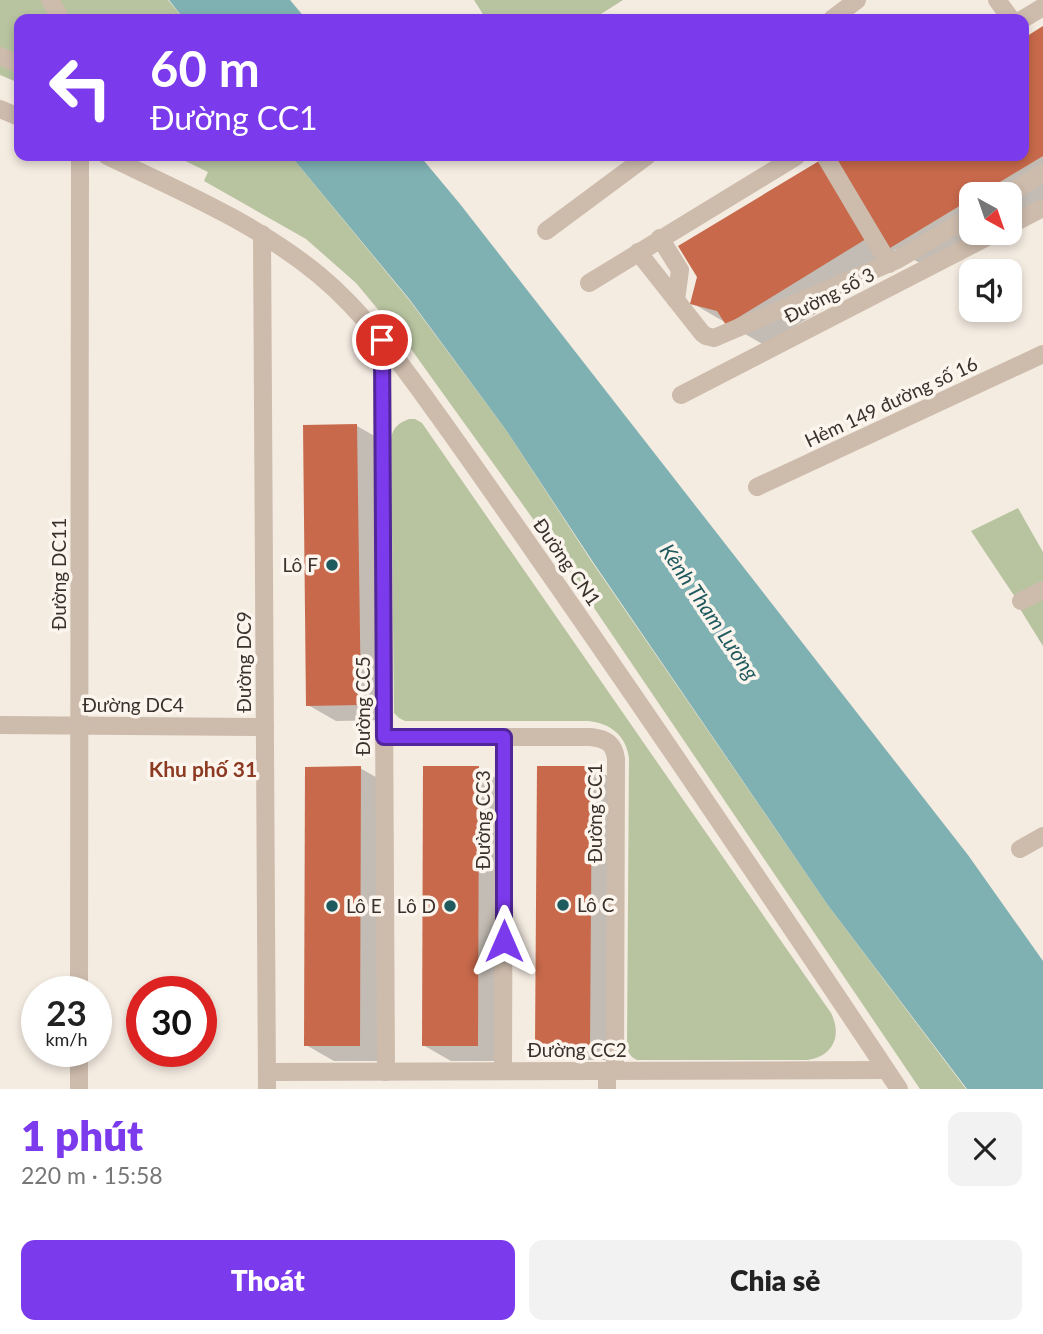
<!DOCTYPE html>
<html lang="vi">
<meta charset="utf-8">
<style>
:root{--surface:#fff;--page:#f2f2f2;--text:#222;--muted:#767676;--accent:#7c3aed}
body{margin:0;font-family:Lato,sans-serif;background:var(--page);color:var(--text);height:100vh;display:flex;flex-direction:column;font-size:26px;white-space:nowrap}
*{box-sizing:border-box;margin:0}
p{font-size:23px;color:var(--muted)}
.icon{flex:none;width:38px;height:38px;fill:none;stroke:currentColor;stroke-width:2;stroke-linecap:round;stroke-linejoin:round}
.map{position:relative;height:1089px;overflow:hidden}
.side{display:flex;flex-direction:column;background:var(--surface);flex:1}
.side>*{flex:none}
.top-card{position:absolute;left:14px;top:14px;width:1015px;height:147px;border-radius:14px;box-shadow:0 4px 10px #0003;background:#7c3aed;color:#fff;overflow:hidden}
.needle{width:46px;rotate:140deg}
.controls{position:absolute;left:959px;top:182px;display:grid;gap:14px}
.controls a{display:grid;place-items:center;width:63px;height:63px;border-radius:14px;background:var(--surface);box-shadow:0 4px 10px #0003;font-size:35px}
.speed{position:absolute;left:21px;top:976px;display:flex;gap:14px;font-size:35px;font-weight:700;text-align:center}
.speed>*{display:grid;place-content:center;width:91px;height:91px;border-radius:50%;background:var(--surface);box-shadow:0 4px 10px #0003;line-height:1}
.speed small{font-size:18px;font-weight:400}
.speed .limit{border:10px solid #d22;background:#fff;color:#111}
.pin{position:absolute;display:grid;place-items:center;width:60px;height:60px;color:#fff;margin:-30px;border:4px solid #fff;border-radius:50%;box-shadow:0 2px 7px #0007}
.me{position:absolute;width:77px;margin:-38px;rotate:0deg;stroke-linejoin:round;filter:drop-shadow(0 0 5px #0008)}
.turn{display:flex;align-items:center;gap:24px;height:147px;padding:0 21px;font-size:32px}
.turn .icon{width:91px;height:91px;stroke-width:2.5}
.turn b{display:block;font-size:49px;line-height:60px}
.round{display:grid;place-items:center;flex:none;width:74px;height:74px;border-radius:14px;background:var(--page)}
.head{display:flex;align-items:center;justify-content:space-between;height:119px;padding:0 21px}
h1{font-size:42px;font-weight:800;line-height:52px;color:var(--accent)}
.cta{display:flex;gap:14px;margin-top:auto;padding:14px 21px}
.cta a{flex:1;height:80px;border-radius:14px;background:var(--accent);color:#fff;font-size:28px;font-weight:800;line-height:80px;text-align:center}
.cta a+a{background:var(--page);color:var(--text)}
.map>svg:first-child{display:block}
.green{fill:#b8c4a0}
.water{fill:#7fb0b2}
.shadow{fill:#0003}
.building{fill:#c8694b}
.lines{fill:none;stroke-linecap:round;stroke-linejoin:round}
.minor{stroke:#cdbbac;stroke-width:18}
.route-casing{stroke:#51269a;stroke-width:18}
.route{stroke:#7c3aed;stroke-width:12}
.poi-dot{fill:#1f5a5e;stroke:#fbf5ee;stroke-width:2.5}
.labels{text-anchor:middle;stroke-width:7;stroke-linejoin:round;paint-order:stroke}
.street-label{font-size:19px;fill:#3b302b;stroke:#fbf5ee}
.poi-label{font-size:19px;fill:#3b302b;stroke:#fbf5ee;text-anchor:end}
.water-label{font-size:21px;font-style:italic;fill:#1f5a5e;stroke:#fbf5ee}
.neighbourhood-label{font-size:21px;font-weight:bold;fill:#8c3b22;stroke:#fbf5ee}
</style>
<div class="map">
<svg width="1043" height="1089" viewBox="0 0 1043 1089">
<rect width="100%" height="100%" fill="#f4ebe1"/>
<!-- green -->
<g class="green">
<path d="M0 0H168L184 19H19V83L0 75Z"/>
<path d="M474 0H623L593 19H486Z"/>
<path d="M175 156H291L410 301 506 430 592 562 827 904 966 1089H920L546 537 411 349 356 283 306 239 204 181 208 172Z"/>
<path d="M409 419H415L422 423 831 1013C842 1035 834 1056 808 1060H637C631 1057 629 1054 627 1048L629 758C626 735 610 723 588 721H405L399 718 394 713 391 438C393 427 399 423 409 419Z"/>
<path d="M1018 508 1043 552V582L1015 597 971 531Z"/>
<path d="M1043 597V646L1020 609Z"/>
</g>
<!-- water -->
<g class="water">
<path d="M169 0H290L306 19H184Z"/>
<path d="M291 156H420L460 204 968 855 1043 961V1089H967L827 904 593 562 506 430 410 300Z"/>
</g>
<!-- shadow -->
<g class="shadow">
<path d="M1043 29V200L1010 220V194H971V233H988L929 268 894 249 902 261 764 345 692 303 853 183 837 156H1024V41Z"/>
<path d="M357 426 385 442 388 720 336 721 308 705Z"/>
<path d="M592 767 620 783 617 1060H564L536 1044Z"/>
<path d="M360 768 388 784 387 1061H334L306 1045Z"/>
<path d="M479 768 506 784 505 1061H451L423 1045Z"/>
</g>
<!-- building -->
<g class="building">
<path d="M1043 26V156L980 194H971V199L890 248 853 187 866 239 726 325 717 311 690 304 697 277 678 246 819 161 835 156H1024V38Z"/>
<path d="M357 424 361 705 306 706 303 425Z"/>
<path d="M361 766 360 1046H304L305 767Z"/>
<path d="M423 766H479L478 1046H422Z"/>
<path d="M537 766H592L590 1045H535Z"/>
</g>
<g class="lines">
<!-- minor -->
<g class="minor">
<path d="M50 0 61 19"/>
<path d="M997 0 1011 19"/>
<path d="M832 19 857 0"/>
<path d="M1023 19 1043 7"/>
<path d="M0 56 19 64"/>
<path d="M0 109 19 117"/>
<path d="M107 156C180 191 256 223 319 275 367 315 404 368 440 418 473 464 505 510 537 556 660 732 780 910 899 1089"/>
<path d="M825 156 889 264"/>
<path d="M1008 194 1043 173"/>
<path d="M1010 225 1043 208"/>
<path d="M546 231 647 156"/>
<path d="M262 234 267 1089"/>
<path d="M660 238 680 270 676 300"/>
<path d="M638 252 702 333 706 336 714 338 897 260 971 216"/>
<path d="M589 283 797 156"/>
<path d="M382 340 386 1072"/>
<path d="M681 395 995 233"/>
<path d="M757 487 1043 354"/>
<path d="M1021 601 1043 590"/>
<path d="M0 725 265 727"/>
<path d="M384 737H591C606 739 614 743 616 759L615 1071"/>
<path d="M1020 849 1043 836"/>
<path d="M79 992 80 156"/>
<path d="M79 1052V1089"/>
<path d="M503 1071 504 737"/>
<path d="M267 1072 886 1070"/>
<path d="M607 1089V1071"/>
</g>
</g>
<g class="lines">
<defs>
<path id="route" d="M382 340 384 737H504V941"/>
</defs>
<!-- route casing -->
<use href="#route" class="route-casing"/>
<!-- route -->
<use href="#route" class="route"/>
</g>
<!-- markers -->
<g class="poi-dot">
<circle cx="332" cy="565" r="7"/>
<circle cx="563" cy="905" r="7"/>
<circle cx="332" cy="906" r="7"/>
<circle cx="450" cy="906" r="7"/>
</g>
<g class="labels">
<!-- street labels -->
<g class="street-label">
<text transform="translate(829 295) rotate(-27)" y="7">Đường số 3</text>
<text transform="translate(891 402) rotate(-25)" y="7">Hẻm 149 đường số 16</text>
<text transform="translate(567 562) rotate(55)" y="7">Đường CN1</text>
<text transform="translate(59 574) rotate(-90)" y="7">Đường DC11</text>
<text transform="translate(244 662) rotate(-90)" y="7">Đường DC9</text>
<text x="133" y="712">Đường DC4</text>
<text transform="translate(363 706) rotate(-90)" y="7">Đường CC5</text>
<text transform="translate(595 813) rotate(-90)" y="7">Đường CC1</text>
<text transform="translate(483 820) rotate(-90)" y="7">Đường CC3</text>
<text x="577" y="1057">Đường CC2</text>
</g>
<!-- poi labels -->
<g class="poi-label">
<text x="318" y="572">Lô F</text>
<text x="577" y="912" text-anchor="start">Lô C</text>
<text x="346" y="913" text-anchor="start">Lô E</text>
<text x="436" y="913">Lô D</text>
</g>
<!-- water labels -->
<g class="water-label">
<text transform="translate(709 612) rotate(56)" y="7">Kênh Tham Lương</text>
</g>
<!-- neighbourhood labels -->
<g class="neighbourhood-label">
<text x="203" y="777">Khu phố 31</text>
</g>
</g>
</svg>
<div class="controls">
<a><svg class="needle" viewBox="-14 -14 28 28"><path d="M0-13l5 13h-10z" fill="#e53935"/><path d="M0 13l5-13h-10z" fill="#767676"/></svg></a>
<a><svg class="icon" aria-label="sound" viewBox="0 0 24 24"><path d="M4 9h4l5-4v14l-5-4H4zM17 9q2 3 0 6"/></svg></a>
</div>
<div class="speed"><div>23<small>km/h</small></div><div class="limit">30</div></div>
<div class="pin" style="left:382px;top:340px;background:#d93025"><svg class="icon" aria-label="arrive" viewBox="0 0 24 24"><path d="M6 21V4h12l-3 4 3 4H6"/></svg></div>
<svg class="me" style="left:504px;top:941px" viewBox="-20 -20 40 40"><path d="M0-17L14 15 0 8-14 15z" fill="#7c3aed" stroke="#fff" stroke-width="4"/></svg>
<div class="top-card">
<div class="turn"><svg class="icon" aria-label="left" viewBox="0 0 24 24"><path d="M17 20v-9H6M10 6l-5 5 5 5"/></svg><div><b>60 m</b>Đường CC1</div></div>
</div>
</div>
<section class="side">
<div class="head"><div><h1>1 phút</h1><p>220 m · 15:58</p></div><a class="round"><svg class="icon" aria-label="close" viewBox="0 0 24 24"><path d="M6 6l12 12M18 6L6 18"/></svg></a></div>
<div class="cta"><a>Thoát</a><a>Chia sẻ</a></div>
</section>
